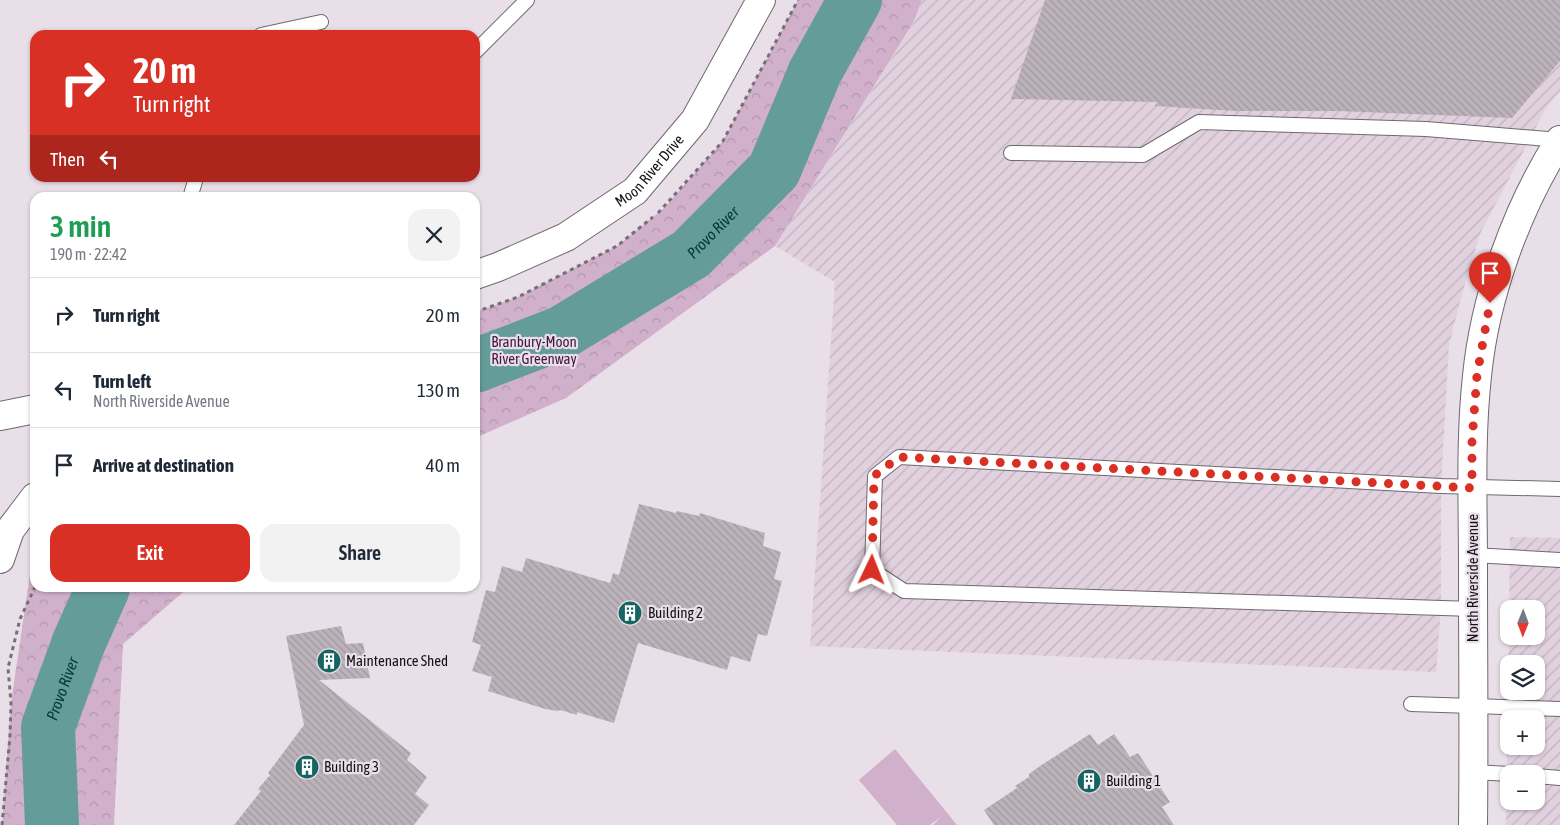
<!DOCTYPE html>
<meta charset="utf-8">
<style>
:root{--surface:#fff;--page:#f2f2f3;--text:#1f2937;--muted:#747a83;--line:#e0e1e3;--accent:#d93025}
body{margin:0;font-family:"Asap Condensed",sans-serif;background:var(--page);color:var(--text);height:100vh;display:flex;flex-direction:column;font-size:19px;white-space:nowrap}
*{box-sizing:border-box;margin:0}
p{font-size:16px;color:var(--muted)}
.icon{flex:none;width:28px;height:28px;fill:none;stroke:currentColor;stroke-width:2;stroke-linecap:round;stroke-linejoin:round}
.map{position:relative;flex:1;overflow:hidden}
.drawer{position:absolute;left:30px;top:192px;width:450px;height:400px;display:flex;flex-direction:column;background:var(--surface);border-radius:15px;box-shadow:0 1px 4px #0004}
.drawer>*{flex:none}
.banner{position:absolute;left:30px;top:30px;width:450px;height:152px;border-radius:15px;box-shadow:0 1px 4px #0004;background:#d93025;color:#fff;overflow:hidden}
.needle{width:32px;rotate:181deg}
.fabs{position:absolute;left:1500px;top:600px;display:grid;gap:10px}
.fabs a{display:grid;place-items:center;width:45px;height:45px;border-radius:10px;background:var(--surface);box-shadow:0 1px 4px #0004;font-size:25px}
.pin{position:absolute;display:grid;place-items:center;width:42px;height:42px;color:#fff;margin:-51px -21px;border-radius:50% 50% 50% 0;rotate:-45deg;box-shadow:0 0 5px #0007}
.pin .icon{rotate:45deg}
.me{position:absolute;width:55px;margin:-28px;rotate:2deg;stroke-linejoin:round;filter:drop-shadow(0 0 4px #0008)}
.turn{display:flex;align-items:center;gap:18px;height:105px;padding:0 20px;font-size:22px}
.turn .icon{width:65px;height:65px;stroke-width:2.5}
.turn b{display:block;font-size:35px;line-height:42px}
.then{display:flex;align-items:center;height:48px;padding:0 20px;background:#0003;gap:10px;font-size:19px}
.round{display:grid;place-items:center;flex:none;width:52px;height:52px;border-radius:15px;background:var(--page)}
.headline{display:flex;align-items:center;justify-content:space-between;height:85px;padding:0 20px}
h1{font-size:30px;font-weight:600;line-height:38px;color:#1e9e55}
.button{display:flex;gap:10px;margin-top:auto;padding:10px 20px}
.button a{flex:1;height:58px;border-radius:15px;background:var(--accent);color:#fff;font-size:20px;font-weight:600;line-height:58px;text-align:center}
.button a+a{background:var(--page);color:var(--text)}
ul{padding:0;list-style:none}
li{display:flex;align-items:center;gap:15px;height:75px;padding:0 20px;border-top:1px solid var(--line)}
li div{flex:1}
li b{display:block;font-size:19px}
li em{font-style:normal}
.map>svg:first-child{display:block}
.industrial{fill:url(#industrial-furrows);fill-rule:evenodd}
.green{fill:#d1b0cc}
.park{fill:url(#park-crowns)}
.lines{fill:none;stroke-linecap:round;stroke-linejoin:round}
.river{stroke:#649c9a;stroke-width:54}
.building{fill:url(#building-back-hatch)}
.lane-casing{stroke:#70686f;stroke-width:16}
.street-casing{stroke:#70686f;stroke-width:30}
.secondary-casing{stroke:#70686f;stroke-width:30}
.path{stroke:#777076;stroke-width:3;stroke-dasharray:4 4;stroke-linecap:butt}
.lane{stroke:#fff;stroke-width:14}
.street{stroke:#fff;stroke-width:28}
.secondary{stroke:#fff;stroke-width:28}
.route{stroke:#d93025;stroke-width:9;stroke-dasharray:0 16.2}
.labels{text-anchor:middle;stroke-width:4.5;stroke-linejoin:round;paint-order:stroke}
.street-label{font-size:15px;fill:#151215;stroke:#e9dfe8}
.park-label{font-size:15px;fill:#441841;stroke:#e9dfe8}
.poi-label{font-size:15px;fill:#151215;stroke:#e9dfe8;text-anchor:start}
.water-label{font-size:16px;font-style:italic;fill:#003938;stroke:#e9dfe8}
</style>
<div class="map">
<svg width="1560" height="825" viewBox="0 0 1560 825">
<defs>
<pattern id="industrial-furrows" width="10" height="10" patternUnits="userSpaceOnUse" patternTransform="scale(1.25)"><rect width="10" height="10" fill="#e1d1df"/><path d="M-1 1l2-2M0 10L10 0M9 11l2-2" fill="none" stroke="#c0b2be"/></pattern>
<pattern id="park-crowns" width="20" height="18" patternUnits="userSpaceOnUse" patternTransform="scale(1.25)"><rect width="20" height="18" fill="#d1b0cc"/><path d="M2 6a3 3 0 1 1 6 0M12 15a3 3 0 1 1 6 0" fill="none" stroke="#b396ae"/></pattern>
<pattern id="building-back-hatch" width="6" height="6" patternUnits="userSpaceOnUse" patternTransform="scale(1.25)"><rect width="6" height="6" fill="#bbb2ba"/><path d="M-1 5l2 2M0 0l6 6M5-1l2 2" fill="none" stroke="#a0989f"/></pattern>
</defs>
<rect width="100%" height="100%" fill="#e9dfe8"/>
<!-- industrial -->
<g class="industrial">
<path d="M922 0H1560V91L1546 108 1480 234 1462 294 1449 345 1441 486V608L1436 672 810 646 835 282 775 246 913 24Z"/>
<path d="M1510 537 1560 538V825H1506L1509 628V636H1536V609H1509ZM1509 664H1536V691H1509ZM1509 719H1536V746H1509ZM1509 774H1536V801H1509Z"/>
</g>
<!-- green -->
<path class="green" d="M895 749 957 825H933L941 817 930 825H897L859 780Z"/>
<!-- park -->
<g class="park">
<path d="M798 0H922L913 23 775 246 566 398 475 438V312L518 297 617 246 664 208 723 141Z"/>
<path d="M35 551V588H188L123 644 114 825H2L11 703 33 554Z"/>
</g>
<g class="lines">
<!-- river -->
<g class="river">
<path id="s1" d="M475 366 561 333 691 254 774 170 815 72 855 0"/>
<path id="s2" d="M52 825 48 727 79 642 103 588"/>
</g>
</g>
<!-- building -->
<g class="building">
<path d="M1045 0H1560V61L1512 118 1338 111H1235L1155 106 1157 102 1011 99Z"/>
<path d="M639 504 676 513 677 511 699 516 700 513 755 530 765 533 763 546 781 552 774 579 782 581 767 636 758 634 750 662 731 656 727 670 638 643 614 723 577 712V715L560 710 558 711 545 709 488 691 492 677 472 671 481 645 472 642 486 590 495 592 502 566 522 572 526 558 610 583 613 573 619 575Z"/>
<path d="M341 626 346 644 363 643 370 678 319 680 411 753 407 760 427 777 415 794 429 805 414 825H234L261 791 258 789 270 775 268 773 304 725 286 636Z"/>
<path d="M1090 734 1098 745 1114 734 1130 757 1138 753 1170 802 1162 807 1174 825H994L984 810 1017 788 1015 786 1029 777V774L1040 766Z"/>
</g>
<g class="lines">
<defs>
<g id="lane">
<path d="M261 35 321 22"/>
<path d="M475 52 527 0"/>
<path d="M1011 153 1143 155 1199 122 1426 129 1560 140"/>
<path d="M190 198 196 178"/>
<path d="M1473 555 1560 560"/>
<path d="M1473 609 904 591 872 570 875 476 899 457 1441 486 1560 489"/>
<path d="M1411 704 1560 709"/>
<path d="M1474 772 1509 774"/>
<path d="M1536 776 1560 778"/>
</g>
<path id="street" d="M0 559 10 530 35 497"/>
<g id="secondary">
<path id="s3" d="M475 275 498 267 566 237 635 191 695 120 761 0"/>
<path d="M0 416 35 409"/>
<path d="M1473 825C1474 740 1473 654 1473 568 1473 504 1470 440 1477 376 1485 295 1517 208 1560 140"/>
</g>
</defs>
<!-- lane casing -->
<use href="#lane" class="lane-casing"/>
<!-- street casing -->
<use href="#street" class="street-casing"/>
<!-- secondary casing -->
<use href="#secondary" class="secondary-casing"/>
<!-- path -->
<g class="path">
<path d="M658 213 723 141 798 0"/>
<path d="M475 312 518 297 617 246 653 217"/>
<path d="M2 825 10 736 11 703 8 668 20 619 35 587"/>
</g>
<!-- lane -->
<use href="#lane" class="lane"/>
<!-- street -->
<use href="#street" class="street"/>
<!-- secondary -->
<use href="#secondary" class="secondary"/>
</g>
<g class="lines">
<!-- route -->
<path class="route" d="M872 570 874 476 899 457 1472 488V441L1477 375 1490 303"/>
</g>
<!-- icons -->
<defs>
<symbol id="building-disc" viewBox="-11 -11 22 22"><circle r="9.5" fill="#176563" stroke="#e9dfe8"/><path d="M-4-6H4V6H1V3H-1V6H-4ZM-2.5-4.3h1.7v1.8h-1.7ZM.8-4.3h1.7v1.8H.8ZM-2.5-1h1.7V.8h-1.7ZM.8-1h1.7V.8H.8Z" fill="#fff"/></symbol>
</defs>
<g fill-rule="evenodd">
<use href="#building-disc" x="616" y="599" width="28" height="28"/>
<use href="#building-disc" x="315" y="647" width="28" height="28"/>
<use href="#building-disc" x="293" y="753" width="28" height="28"/>
<use href="#building-disc" x="1075" y="767" width="28" height="28"/>
</g>
<g class="labels">
<!-- street labels -->
<g class="street-label">
<text dy="5" stroke="none"><textPath href="#s3" startOffset="206">Moon River Drive</textPath></text>
<text transform="translate(1473 578) rotate(-90)" y="5">North Riverside Avenue</text>
</g>
<!-- park labels -->
<g class="park-label">
<text x="534" y="347">Branbury-Moon<tspan x="534" dy="17">River Greenway</tspan></text>
</g>
<!-- poi labels -->
<g class="poi-label">
<text x="648" y="618">Building 2</text>
<text x="346" y="666">Maintenance Shed</text>
<text x="324" y="772">Building 3</text>
<text x="1106" y="786">Building 1</text>
</g>
<!-- water labels -->
<g class="water-label">
<text dy="6" stroke="none"><textPath href="#s1" startOffset="275">Provo River</textPath></text>
<text dy="6" stroke="none"><textPath href="#s2" startOffset="139">Provo River</textPath></text>
</g>
</g>
</svg>
<div class="fabs">
<a><svg class="needle" viewBox="-14 -14 28 28"><path d="M0-13l5 13h-10z" fill="#e53935"/><path d="M0 13l5-13h-10z" fill="#747a83"/></svg></a>
<a><svg class="icon" aria-label="layers" viewBox="0 0 24 24"><path d="M12 4l9 5-9 5-9-5zM3 14l9 5 9-5"/></svg></a>
<a>+</a>
<a>−</a>
</div>
<div class="pin" style="left:1490px;top:303px;background:#d93025"><svg class="icon" aria-label="arrive" viewBox="0 0 24 24"><path d="M6 21V4h12l-3 4 3 4H6"/></svg></div>
<svg class="me" style="left:872px;top:570px" viewBox="-20 -20 40 40"><path d="M0-17L14 15 0 8-14 15z" fill="#d93025" stroke="#fff" stroke-width="4"/></svg>
<div class="banner">
<div class="turn"><svg class="icon" aria-label="right" viewBox="0 0 24 24"><path d="M7 20v-9h11M14 6l5 5-5 5"/></svg><div><b>20 m</b>Turn right</div></div>
<div class="then">Then<svg class="icon" aria-label="left" viewBox="0 0 24 24"><path d="M17 20v-9H6M10 6l-5 5 5 5"/></svg></div>
</div>
<section class="drawer">
<div class="headline"><div><h1>3 min</h1><p>190 m · 22:42</p></div><a class="round"><svg class="icon" aria-label="close" viewBox="0 0 24 24"><path d="M6 6l12 12M18 6L6 18"/></svg></a></div>
<ul>
<li><svg class="icon" aria-label="right" viewBox="0 0 24 24"><path d="M7 20v-9h11M14 6l5 5-5 5"/></svg><div><b>Turn right</b></div><em>20 m</em></li>
<li><svg class="icon" aria-label="left" viewBox="0 0 24 24"><path d="M17 20v-9H6M10 6l-5 5 5 5"/></svg><div><b>Turn left</b><p>North Riverside Avenue</p></div><em>130 m</em></li>
<li><svg class="icon" aria-label="arrive" viewBox="0 0 24 24"><path d="M6 21V4h12l-3 4 3 4H6"/></svg><div><b>Arrive at destination</b></div><em>40 m</em></li>
</ul>
<div class="button"><a>Exit</a><a>Share</a></div>
</section>
</div>
